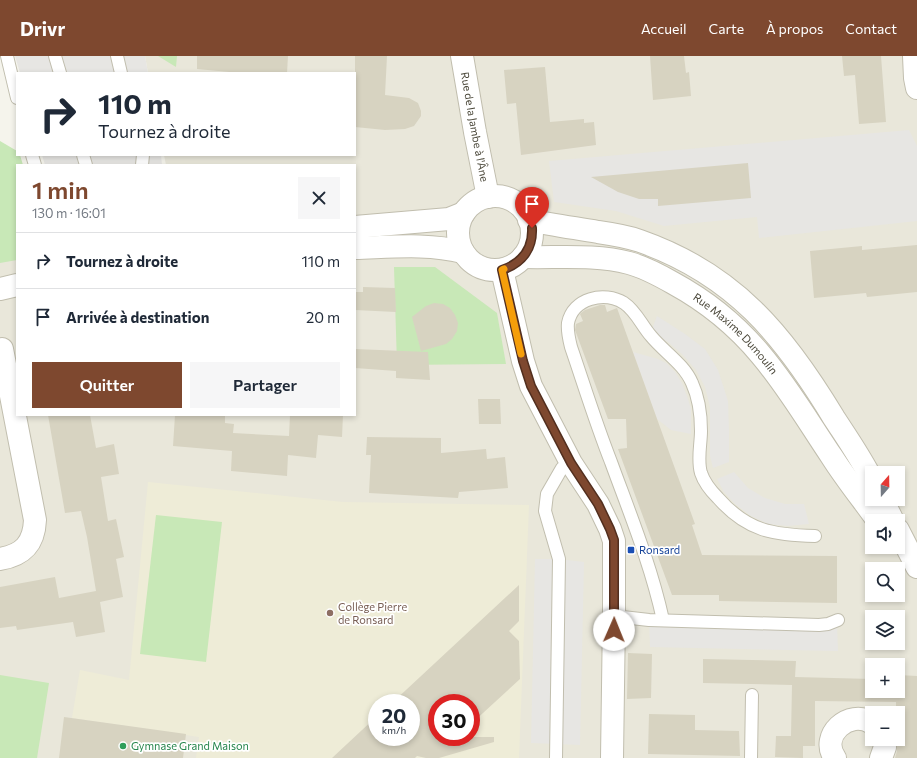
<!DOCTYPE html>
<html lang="fr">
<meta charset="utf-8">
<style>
:root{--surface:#fff;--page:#f6f6f7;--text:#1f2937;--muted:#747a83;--line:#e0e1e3;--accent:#7e482f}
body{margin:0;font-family:Commissioner,sans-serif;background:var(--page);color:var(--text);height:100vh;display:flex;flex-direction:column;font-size:15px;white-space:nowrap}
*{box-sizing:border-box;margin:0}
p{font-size:13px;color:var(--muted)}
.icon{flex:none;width:22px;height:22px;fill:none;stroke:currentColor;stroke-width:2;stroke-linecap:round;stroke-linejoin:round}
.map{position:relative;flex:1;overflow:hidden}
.details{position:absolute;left:16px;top:108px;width:340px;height:252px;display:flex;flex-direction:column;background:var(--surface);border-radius:0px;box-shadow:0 2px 6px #0003}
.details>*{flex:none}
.banner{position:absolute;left:16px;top:16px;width:340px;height:84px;border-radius:0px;box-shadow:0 2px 6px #0003;background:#fff;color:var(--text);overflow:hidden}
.needle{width:26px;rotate:20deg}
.tools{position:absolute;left:865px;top:410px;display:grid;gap:8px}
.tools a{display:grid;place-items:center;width:40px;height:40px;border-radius:0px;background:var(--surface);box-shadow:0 2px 6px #0003;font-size:20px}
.speed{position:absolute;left:368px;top:638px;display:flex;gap:8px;font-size:20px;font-weight:700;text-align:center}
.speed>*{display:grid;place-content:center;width:52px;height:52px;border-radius:50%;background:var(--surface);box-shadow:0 2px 6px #0003;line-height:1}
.speed small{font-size:10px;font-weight:400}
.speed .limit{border:6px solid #d22;background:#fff;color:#111}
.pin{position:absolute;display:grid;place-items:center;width:34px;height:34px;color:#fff;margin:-41px -17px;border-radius:50% 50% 50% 0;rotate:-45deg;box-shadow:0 0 4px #0007}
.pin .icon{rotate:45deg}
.me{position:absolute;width:44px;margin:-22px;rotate:1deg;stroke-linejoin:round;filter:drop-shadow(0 0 3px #0008)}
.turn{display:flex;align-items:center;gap:14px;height:84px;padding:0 16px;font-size:18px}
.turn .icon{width:52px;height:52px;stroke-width:2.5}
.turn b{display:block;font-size:28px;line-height:34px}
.round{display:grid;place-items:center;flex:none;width:42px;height:42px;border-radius:0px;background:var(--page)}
.overview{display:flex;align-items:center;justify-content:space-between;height:68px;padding:0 16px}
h1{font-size:24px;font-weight:600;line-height:30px;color:var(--accent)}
.button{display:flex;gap:8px;margin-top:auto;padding:8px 16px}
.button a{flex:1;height:46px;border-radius:0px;background:var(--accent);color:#fff;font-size:16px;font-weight:600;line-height:46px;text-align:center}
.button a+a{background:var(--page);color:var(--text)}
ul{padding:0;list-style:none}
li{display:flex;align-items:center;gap:12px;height:56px;padding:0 16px;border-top:1px solid var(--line)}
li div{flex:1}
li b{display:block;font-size:15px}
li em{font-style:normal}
header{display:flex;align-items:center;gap:24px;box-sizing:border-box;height:56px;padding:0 20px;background:var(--accent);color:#fff}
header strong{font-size:19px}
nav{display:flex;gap:22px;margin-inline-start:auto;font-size:14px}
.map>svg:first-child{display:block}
.residential{fill:#e9e7da;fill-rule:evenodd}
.education{fill:#eeecd7;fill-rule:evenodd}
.green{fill:#c8e8b7}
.parking{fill:#e7e6e3}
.building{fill:#d7d3c1}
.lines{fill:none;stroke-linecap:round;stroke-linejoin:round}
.service-casing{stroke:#c1beae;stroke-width:14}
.minor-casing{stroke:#c1beae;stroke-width:24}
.tertiary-casing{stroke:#c1beae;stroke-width:24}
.service{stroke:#fff;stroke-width:12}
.minor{stroke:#fff;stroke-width:22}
.tertiary{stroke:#fff;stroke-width:22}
.route-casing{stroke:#522f1f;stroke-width:10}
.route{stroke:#7e482f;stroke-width:7}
.slow{stroke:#f59e0b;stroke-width:7}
.transit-dot{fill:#1a4fb4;stroke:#fff;stroke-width:1.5}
.education-dot{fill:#8d6e63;stroke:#fff;stroke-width:1.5}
.leisure-dot{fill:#2e9e5b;stroke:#fff;stroke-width:1.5}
.labels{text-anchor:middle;stroke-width:3.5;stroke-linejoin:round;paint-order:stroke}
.street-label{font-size:11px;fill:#4a4739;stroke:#fff}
.transit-label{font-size:11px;fill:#164399;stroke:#fff;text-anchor:start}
.education-label{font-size:11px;fill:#785e54;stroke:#fff;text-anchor:start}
.leisure-label{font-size:11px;fill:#27864d;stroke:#fff;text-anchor:start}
</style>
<header>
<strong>Drivr</strong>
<nav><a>Accueil</a><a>Carte</a><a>À propos</a><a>Contact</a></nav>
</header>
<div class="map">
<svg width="917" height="702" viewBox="0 0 917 702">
<rect width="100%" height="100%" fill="#f5f4ec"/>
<!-- residential -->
<path class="residential" d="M145 0H917V702H0V206L17 203V359H355V109H166L164 99H355V17H148ZM872 417H898V443H872ZM872 465H898V491H872ZM872 513H898V539H872ZM872 561H898V587H872ZM872 609H898V635H872ZM377 647H411V681H377ZM437 647H471V681H437ZM872 657H898V683H872Z"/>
<!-- education -->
<path class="education" d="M148 426 343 446 529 449 519 702H196L199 681 72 662 80 614 129 624ZM377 647H411V681H377ZM437 647H471V681H437Z"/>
<!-- green -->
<g class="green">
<path d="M158 0H177L176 11Z"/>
<path d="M0 85 17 95V99H20L23 109H17V204L0 207Z"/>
<path d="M394 211H435L497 257 506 308 397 309Z"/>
<path d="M156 459 222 466 206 606 140 598Z"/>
<path d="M0 619 49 627 37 702H0Z"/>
</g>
<!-- parking -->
<g class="parking">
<path d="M15 0H145L148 17H20Z"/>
<path d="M909 74 917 90V165L759 182 757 161 664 170 616 155 554 146 549 105Z"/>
<path d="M42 99H161L162 109H45Z"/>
<path d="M657 260 685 278 705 293 718 314 728 345 729 373V406L713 412 710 400V351L705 331 696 314 683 299 668 286 651 276Z"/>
<path d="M633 296 658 303 666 307 675 316 682 327 687 340 691 353V378L671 374 657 363Z"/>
<path d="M734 416 748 432 765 442 785 448H804L809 468 788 470 768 468 751 460 735 448 724 436 717 423Z"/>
<path d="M535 503H559L584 506 580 689 531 687Z"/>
<path d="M649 564 837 569 838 595 650 591Z"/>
</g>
<!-- building -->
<g class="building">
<path d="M197 0H288L287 17H240L197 13Z"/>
<path d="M355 0H387L385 39 409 42 418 47 421 55V60L414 70 405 73 385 74 355 71Z"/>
<path d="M650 0H684L686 17 689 16 691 40 653 44Z"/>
<path d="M842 0H881L886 66 859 68 855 19 844 20Z"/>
<path d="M545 11 550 66 584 63V67L594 66 596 89 521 99 516 47 507 48 504 14Z"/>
<path d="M748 107 751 142 658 150V143H639L618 136 591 121Z"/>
<path d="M917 189V236L867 241 866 237 814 242 810 195 862 190V194Z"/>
<path d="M363 231 395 232 396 256 355 254V236H363Z"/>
<path d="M434 247 443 248 450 252 455 259 458 267 457 275 452 283 446 288 421 295 412 261 426 250Z"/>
<path d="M600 249H605L607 256 617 252 695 468 692 469 702 499 837 500V547L719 545V539H672L618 393 627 392 626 363H608L575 274 576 268 583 265 580 258 581 257 585 254Z"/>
<path d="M355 293 428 296 430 324 396 322V315L355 312Z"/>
<path d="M478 343H500L501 368H479Z"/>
<path d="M48 359H90L96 392 114 388 119 418 101 421 108 465 116 463 124 501 116 503 123 541 100 546 105 576 76 581 73 566 17 574 16 570 0 572V531L55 521 59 542 96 535 87 481 81 455 65 457Z"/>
<path d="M175 359H225V367L234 368 233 377 289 380 290 359H343L342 381 318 379 316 402 288 399 287 420 231 415 232 395 173 390Z"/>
<path d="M367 381 441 382V397L486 393 487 403 505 401 508 432 459 436 458 442 369 437 371 399H366Z"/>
<path d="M519 529V565L509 575 519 585 520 623 471 668V647H437V681H494V686L439 702H426L417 700 415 702H332L377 660V681H411V647H392Z"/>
<path d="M628 597 652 598 651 642 627 643Z"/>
<path d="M703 603 796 605 795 621 872 623V635H898V619L917 620V702H895L897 695 896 683H898V657H896V646L815 645V690H803V702L775 701 776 680H791L792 629 703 627Z"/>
<path d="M649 658 695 659V674L739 675 740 700 648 698Z"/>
<path d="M64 661 186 678 183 702H59Z"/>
</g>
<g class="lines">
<defs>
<g id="service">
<path d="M7 0 17 42"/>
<path d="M55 0 60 17"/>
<path d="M117 0 121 17"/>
<path d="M32 99 35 109"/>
<path d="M83 99 86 109"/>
<path d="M142 109 143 99"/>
<path d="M614 560 649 564 819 569 828 568 838 564"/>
<path d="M663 564C651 509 630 458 611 406 596 368 584 329 571 291 569 283 567 275 568 267 573 242 604 235 624 247 636 255 642 270 651 280 664 296 684 308 692 327 699 342 701 359 701 375 701 388 697 404 701 417 704 426 711 435 718 442 747 475 773 479 815 480"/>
<path d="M556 702 559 503 545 455 547 438 562 412 571 407"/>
<path d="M751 702 752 639"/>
</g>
<g id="minor">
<path id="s1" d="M462 0 475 76 488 141"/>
<path d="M914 0 915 22 917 32"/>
<path d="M502 214 523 305 531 330 571 407 598 448 610 473 614 485V560L612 702"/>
<path d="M0 503C23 499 34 488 35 464L2 293"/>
<path d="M835 702C819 680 849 652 872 667"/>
<path d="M881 702 885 691 883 683"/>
</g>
<g id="tertiary">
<circle cx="495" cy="177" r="37"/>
<path d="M529 164C552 169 575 172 598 176 612 178 626 180 640 185 734 218 784 279 834 362 847 382 861 402 872 424"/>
<path d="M355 171 449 163 464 157"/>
<path d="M355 192C391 191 428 187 463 196"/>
<path id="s2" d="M523 201C558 202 595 198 629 207 644 211 659 219 673 227 706 245 737 270 761 299 788 331 809 367 832 401 846 423 863 444 878 465"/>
<path d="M0 233 17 229"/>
<path d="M882 443 893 465"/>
<path d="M898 474 917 511"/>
</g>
</defs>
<!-- service casing -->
<use href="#service" class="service-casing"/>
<!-- minor casing -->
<use href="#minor" class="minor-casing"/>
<!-- tertiary casing -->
<use href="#tertiary" class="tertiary-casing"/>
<!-- service -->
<use href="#service" class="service"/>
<!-- minor -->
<use href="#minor" class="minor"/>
<!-- tertiary -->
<use href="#tertiary" class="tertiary"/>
</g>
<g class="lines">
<defs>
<path id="route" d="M532 172C533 193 522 207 502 214L523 305 531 330 571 407 598 448 610 473 614 484V574"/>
</defs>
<!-- route casing -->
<use href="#route" class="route-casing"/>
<!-- route -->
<use href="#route" class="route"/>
<!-- slow -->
<path class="slow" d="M504 213 502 214 521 298"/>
</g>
<!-- markers -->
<rect class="transit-dot" x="627" y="490" width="8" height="8" rx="2"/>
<circle class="education-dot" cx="330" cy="557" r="4"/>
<circle class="leisure-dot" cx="123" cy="690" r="4"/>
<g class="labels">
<!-- street labels -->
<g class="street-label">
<text dy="4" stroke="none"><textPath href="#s1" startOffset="72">Rue de la Jambe à l'Âne</textPath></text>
<text dy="4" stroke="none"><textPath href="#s2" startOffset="236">Rue Maxime Dumoulin</textPath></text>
</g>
<!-- transit labels -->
<g class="transit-label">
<text x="639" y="498">Ronsard</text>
</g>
<!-- education labels -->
<g class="education-label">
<text x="338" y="555">Collège Pierre<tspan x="338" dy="13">de Ronsard</tspan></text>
</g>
<!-- leisure labels -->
<g class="leisure-label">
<text x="131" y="694">Gymnase Grand Maison</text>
</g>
</g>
</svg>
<div class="tools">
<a><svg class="needle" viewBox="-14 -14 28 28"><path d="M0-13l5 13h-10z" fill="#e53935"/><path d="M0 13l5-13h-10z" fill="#747a83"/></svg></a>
<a><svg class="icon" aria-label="sound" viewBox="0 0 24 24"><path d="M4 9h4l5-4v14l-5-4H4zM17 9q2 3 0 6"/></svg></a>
<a><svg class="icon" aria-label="search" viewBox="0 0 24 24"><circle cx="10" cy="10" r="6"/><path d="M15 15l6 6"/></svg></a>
<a><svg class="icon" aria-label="layers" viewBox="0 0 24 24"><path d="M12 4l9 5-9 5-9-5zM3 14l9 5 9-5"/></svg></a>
<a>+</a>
<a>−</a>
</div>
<div class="speed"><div>20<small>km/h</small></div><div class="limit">30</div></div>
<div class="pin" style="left:532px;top:172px;background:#d93025"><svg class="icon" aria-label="arrive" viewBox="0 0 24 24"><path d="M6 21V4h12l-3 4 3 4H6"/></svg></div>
<svg class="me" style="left:614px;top:574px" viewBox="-20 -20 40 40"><circle r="19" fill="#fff"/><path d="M0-13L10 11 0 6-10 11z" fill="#7e482f"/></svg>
<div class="banner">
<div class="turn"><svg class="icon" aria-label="right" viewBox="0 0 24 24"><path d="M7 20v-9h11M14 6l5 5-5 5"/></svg><div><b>110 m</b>Tournez à droite</div></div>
</div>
<section class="details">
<div class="overview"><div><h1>1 min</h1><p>130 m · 16:01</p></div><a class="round"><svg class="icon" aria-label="close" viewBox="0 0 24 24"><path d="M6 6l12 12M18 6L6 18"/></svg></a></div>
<ul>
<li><svg class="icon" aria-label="right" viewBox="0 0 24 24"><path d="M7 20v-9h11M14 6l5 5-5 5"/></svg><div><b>Tournez à droite</b></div><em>110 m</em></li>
<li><svg class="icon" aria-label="arrive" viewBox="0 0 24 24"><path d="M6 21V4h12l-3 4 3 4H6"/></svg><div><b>Arrivée à destination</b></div><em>20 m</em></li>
</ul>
<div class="button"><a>Quitter</a><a>Partager</a></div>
</section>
</div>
